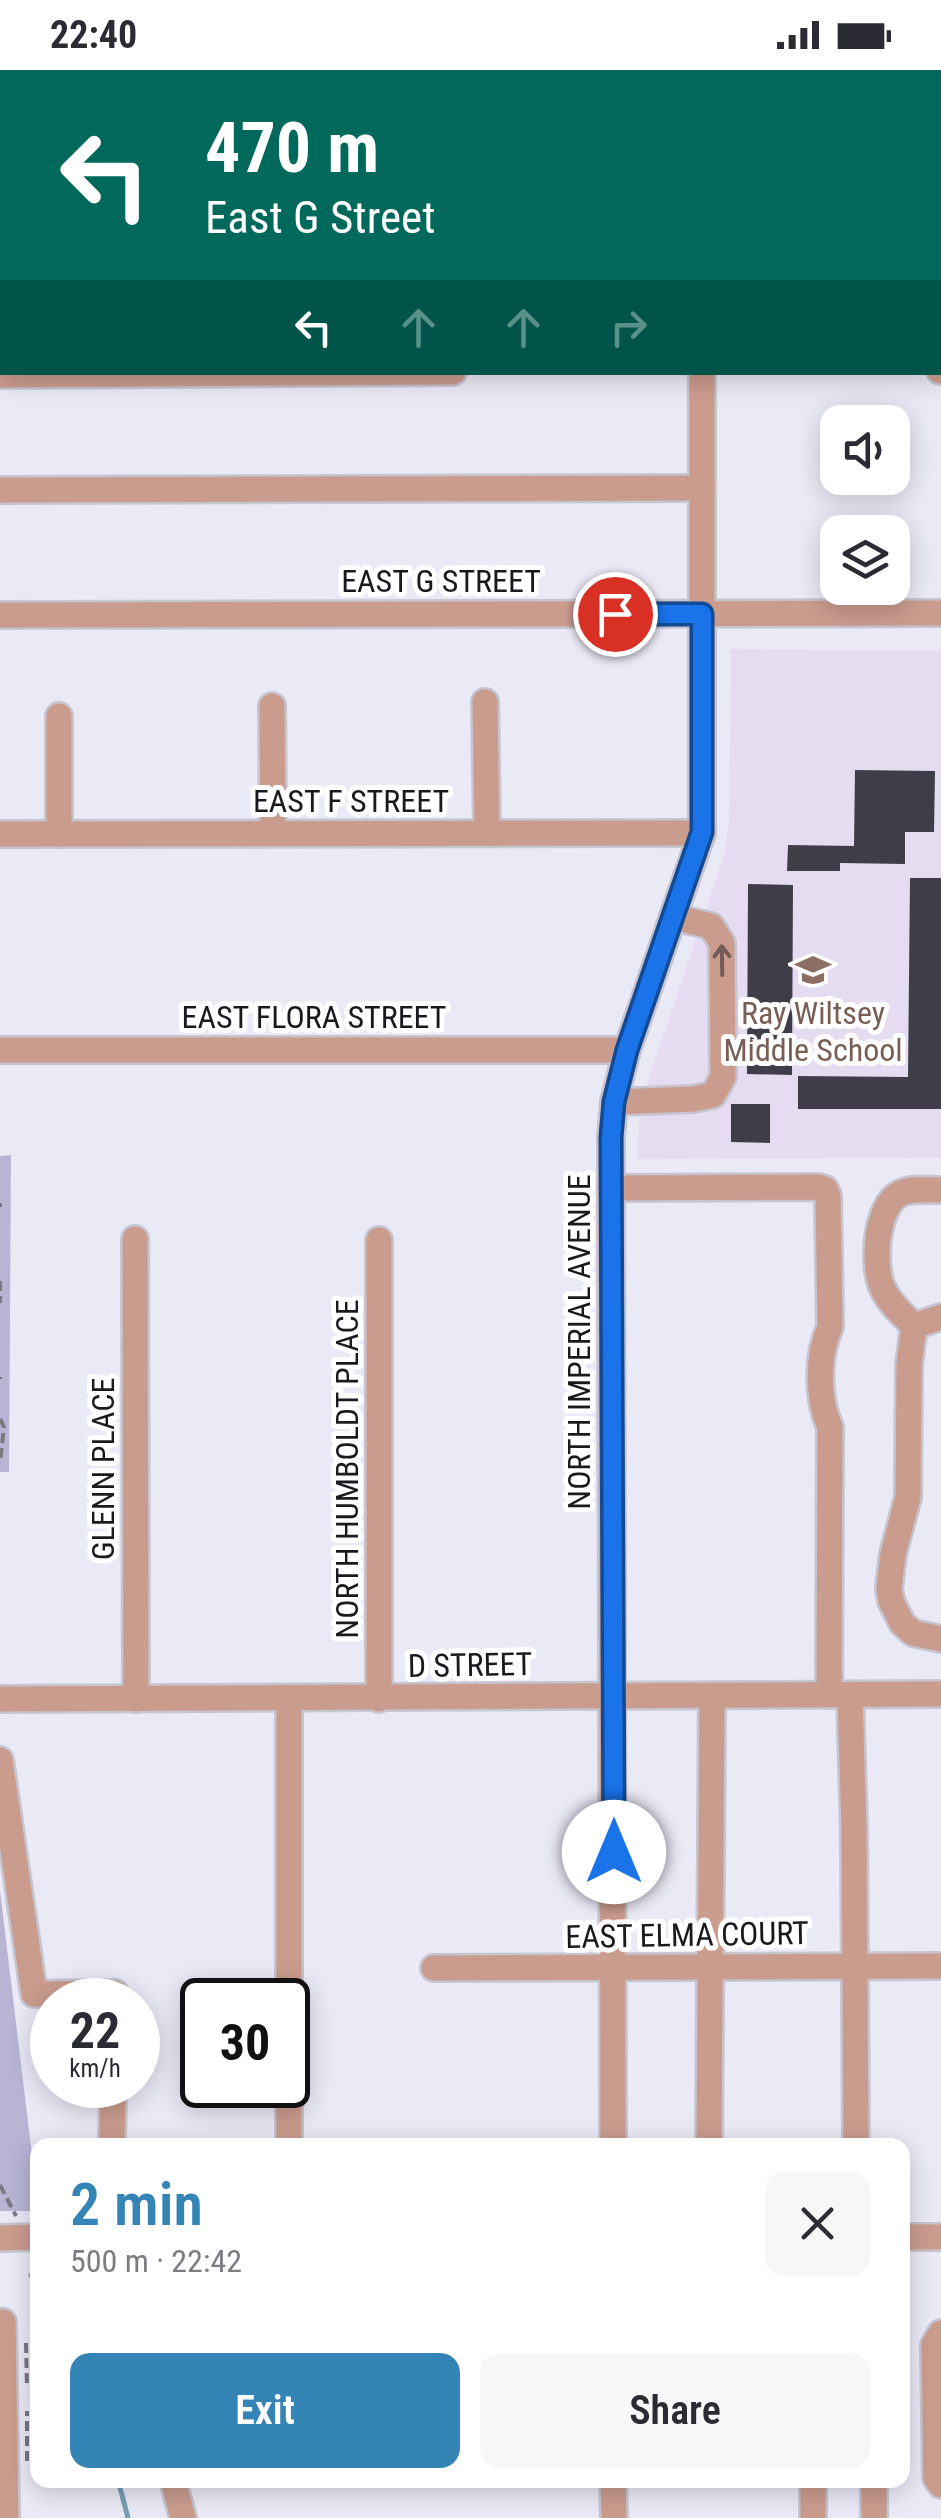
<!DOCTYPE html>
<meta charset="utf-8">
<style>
:root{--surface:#fff;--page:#f7f7f7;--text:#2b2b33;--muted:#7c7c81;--accent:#3584b6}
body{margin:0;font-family:"Roboto Condensed",sans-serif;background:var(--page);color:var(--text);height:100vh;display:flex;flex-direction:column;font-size:38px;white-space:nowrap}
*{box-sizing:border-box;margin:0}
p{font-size:32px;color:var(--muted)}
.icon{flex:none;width:55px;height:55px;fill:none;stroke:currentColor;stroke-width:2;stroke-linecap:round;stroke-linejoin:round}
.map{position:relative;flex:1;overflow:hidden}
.drawer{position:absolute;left:30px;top:2068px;width:880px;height:350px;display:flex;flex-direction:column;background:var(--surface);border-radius:20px;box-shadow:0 5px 25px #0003}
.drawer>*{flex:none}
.banner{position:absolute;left:0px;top:0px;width:942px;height:305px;box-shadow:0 5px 25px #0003;background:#00695c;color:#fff;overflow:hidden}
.buttons{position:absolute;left:820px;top:335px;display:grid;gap:20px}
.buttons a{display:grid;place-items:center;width:90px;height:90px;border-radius:20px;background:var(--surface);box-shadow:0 5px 25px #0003;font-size:50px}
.speed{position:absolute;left:30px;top:1908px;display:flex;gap:20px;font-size:50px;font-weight:700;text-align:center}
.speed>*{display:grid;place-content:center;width:130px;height:130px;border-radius:50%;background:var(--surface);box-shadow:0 5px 25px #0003;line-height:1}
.speed small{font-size:25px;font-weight:400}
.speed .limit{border:5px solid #111;border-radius:15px;background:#fff;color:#111}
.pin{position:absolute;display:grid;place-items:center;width:85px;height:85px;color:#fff;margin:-42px;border:5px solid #fff;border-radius:50%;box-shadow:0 2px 10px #0007}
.me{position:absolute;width:110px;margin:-55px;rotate:0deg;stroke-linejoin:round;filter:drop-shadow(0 0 8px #0008)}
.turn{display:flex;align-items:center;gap:35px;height:210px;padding:0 40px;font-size:45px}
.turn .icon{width:130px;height:130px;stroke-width:2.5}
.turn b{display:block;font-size:70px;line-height:85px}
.lanes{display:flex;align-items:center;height:95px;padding:0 40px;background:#0003;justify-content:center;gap:50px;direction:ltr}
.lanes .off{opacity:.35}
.round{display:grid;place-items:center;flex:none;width:105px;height:105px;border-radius:20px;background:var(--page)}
.summary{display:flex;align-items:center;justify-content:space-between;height:170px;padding:0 40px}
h1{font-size:60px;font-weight:600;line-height:75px;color:var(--accent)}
.button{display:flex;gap:20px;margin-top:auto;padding:20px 40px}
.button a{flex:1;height:115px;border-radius:20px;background:var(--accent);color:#fff;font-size:40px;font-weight:600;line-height:115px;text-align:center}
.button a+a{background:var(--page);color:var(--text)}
.status{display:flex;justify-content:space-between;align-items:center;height:70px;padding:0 50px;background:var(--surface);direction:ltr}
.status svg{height:28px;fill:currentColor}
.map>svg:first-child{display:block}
.education{fill:#e6dcf1}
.green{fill:#b8b4d4}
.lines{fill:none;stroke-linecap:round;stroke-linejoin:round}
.stream{stroke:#779fb4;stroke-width:5}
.building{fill:#3f3e48}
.minor-casing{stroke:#c5c4cf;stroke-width:30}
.path{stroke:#797881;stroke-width:4;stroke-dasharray:10 5;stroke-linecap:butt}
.minor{stroke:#ca9c8e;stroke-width:25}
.oneway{stroke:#725a56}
.route-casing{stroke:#114b97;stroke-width:25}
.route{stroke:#1a73e8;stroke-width:18}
.labels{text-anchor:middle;stroke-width:10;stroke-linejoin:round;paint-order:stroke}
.street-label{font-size:32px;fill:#1a191e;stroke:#fff}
.education-label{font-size:32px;fill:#785e54;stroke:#fff}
</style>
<div class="status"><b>22:40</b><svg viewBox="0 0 49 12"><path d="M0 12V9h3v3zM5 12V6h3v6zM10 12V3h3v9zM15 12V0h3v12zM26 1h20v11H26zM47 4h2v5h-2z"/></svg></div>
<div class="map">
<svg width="941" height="2448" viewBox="0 0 941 2448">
<rect width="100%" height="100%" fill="#eae9f6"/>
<!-- education -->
<path class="education" d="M731 579 941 581V1088L637 1089 639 1051 646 1017 725 782 729 751Z"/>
<!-- green -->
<g class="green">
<path d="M11 1085 9 1402H0V1086Z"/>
<path d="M0 1821 37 2126V2141H0Z"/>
</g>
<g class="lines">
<!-- stream -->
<g class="stream">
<path d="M31 2205 38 2216"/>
<path d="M118 2410 128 2448"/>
</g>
</g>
<!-- building -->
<g class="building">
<path d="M855 700 935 701 934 762H905V794L840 793V801H787L788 775 854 776Z"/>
<path d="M910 808H941V1039H798V1006L908 1007Z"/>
<path d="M748 814 793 815 792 1005 747 1004Z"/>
<path d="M731 1034H770V1073L731 1072Z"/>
</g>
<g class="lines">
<defs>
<g id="minor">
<path d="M56 0V2"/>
<path d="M270 0V2"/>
<path d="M483 0V2"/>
<path d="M701 0V2"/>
<path d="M916 0V2"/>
<path d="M940 301H941"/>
<path d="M0 305 453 302"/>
<path d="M0 420 702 418"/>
<path d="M0 545 941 543"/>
<path d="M485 632 487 763"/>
<path d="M272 636 273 763"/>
<path d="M59 646V764"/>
<path d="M0 764 702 763"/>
<path d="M0 980H627"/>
<path d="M614 1032 693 1029 713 1025 723 1007 722 873 711 856 673 847"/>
<path d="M611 1118 818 1117 825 1119 828 1126 830 1257C817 1285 817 1329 830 1357L829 1625"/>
<path d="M941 1120C929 1120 912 1118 901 1123 875 1135 872 1197 883 1219 890 1234 903 1245 914 1256L909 1295 908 1427 893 1484 889 1518 891 1531 902 1553 913 1563 941 1569"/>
<path d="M135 1169 136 1629"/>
<path d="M914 1256 941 1247"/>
<path d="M850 1625 854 1760 856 2075"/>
<path d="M0 1629 941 1624"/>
<path d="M379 1629V1170"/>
<path d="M0 1690 34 1924 115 1923V1930"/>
<path d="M434 1898 941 1896"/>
<path d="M112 2075 113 2015"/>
<path d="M289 2075V1629"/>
<path d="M613 2075 611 1067 614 1032 627 980 702 763V302"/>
<path d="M709 2075 712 1626"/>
<path d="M902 2167H941"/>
<path d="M0 2168 38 2167"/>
<path d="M3 2252 6 2448"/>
<path d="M941 2263 934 2275 936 2408 941 2415"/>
<path d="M173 2410 183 2448"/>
<path d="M613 2410 614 2448"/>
<path d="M813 2410V2448"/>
<path d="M874 2410V2448"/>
</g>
</defs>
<!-- minor casing -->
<use href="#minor" class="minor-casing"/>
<!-- path -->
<g class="path">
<path d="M0 1133V1137"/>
<path d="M0 1211V1233"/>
<path d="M0 1307V1309"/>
<path d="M0 1349 4 1357 0 1393"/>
<path d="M0 2115 16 2146"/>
<path d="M26 2273 27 2318"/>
<path d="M27 2391V2341"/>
</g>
<!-- minor -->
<use href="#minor" class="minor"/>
</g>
<!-- one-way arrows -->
<defs><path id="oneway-shaft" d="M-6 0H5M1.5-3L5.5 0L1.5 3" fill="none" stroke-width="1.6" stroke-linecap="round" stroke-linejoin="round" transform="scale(2.5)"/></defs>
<use class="oneway" href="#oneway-shaft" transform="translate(722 890) rotate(-91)"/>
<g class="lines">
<defs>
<path id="route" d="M614 1782 611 1067 614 1032 627 980 702 762V544H615"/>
</defs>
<!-- route casing -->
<use href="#route" class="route-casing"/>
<!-- route -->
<use href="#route" class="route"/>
</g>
<!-- icons -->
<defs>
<symbol id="school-bare" viewBox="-9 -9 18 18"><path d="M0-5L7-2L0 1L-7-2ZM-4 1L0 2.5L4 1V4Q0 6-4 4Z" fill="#8d6e63" stroke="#fff" stroke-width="2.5" paint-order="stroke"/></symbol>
</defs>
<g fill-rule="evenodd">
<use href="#school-bare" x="788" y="875" width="50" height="50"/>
</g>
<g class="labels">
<!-- street labels -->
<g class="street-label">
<text x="441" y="522">EAST G STREET</text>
<text x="351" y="742">EAST F STREET</text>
<text x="314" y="958">EAST FLORA STREET</text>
<text transform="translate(579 1272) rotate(-90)" y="11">NORTH IMPERIAL AVENUE</text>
<text transform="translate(103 1399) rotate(-90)" y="11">GLENN PLACE</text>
<text transform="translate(347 1399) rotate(-90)" y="11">NORTH HUMBOLDT PLACE</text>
<text transform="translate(470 1595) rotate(-1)" y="11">D STREET</text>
<text transform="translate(687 1865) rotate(-1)" y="11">EAST ELMA COURT</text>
</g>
<!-- education labels -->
<g class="education-label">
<text x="813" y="954">Ray Wiltsey<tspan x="813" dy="37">Middle School</tspan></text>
</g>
</g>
</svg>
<div class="buttons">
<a><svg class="icon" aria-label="sound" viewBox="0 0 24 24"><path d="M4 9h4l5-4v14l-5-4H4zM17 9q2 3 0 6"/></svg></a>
<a><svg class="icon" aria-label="layers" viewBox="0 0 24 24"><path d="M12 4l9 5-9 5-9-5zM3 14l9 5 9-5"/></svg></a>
</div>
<div class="speed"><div>22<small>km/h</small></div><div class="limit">30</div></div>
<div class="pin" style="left:615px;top:544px;background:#d93025"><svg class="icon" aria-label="arrive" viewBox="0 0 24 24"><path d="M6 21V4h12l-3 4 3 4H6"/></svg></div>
<svg class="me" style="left:614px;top:1782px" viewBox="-20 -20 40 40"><circle r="19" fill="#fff"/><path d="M0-13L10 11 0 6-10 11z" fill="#1a73e8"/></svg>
<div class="banner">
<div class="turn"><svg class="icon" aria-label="left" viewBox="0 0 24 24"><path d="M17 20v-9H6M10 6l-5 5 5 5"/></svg><div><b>470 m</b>East G Street</div></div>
<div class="lanes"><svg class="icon" aria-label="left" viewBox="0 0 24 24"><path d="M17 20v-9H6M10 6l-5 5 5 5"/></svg><svg class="icon off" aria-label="ahead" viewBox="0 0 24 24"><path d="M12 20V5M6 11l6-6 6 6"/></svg><svg class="icon off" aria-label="ahead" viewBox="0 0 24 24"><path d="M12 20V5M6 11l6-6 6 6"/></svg><svg class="icon off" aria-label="right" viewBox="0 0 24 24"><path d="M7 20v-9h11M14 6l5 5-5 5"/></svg></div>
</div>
<section class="drawer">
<div class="summary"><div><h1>2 min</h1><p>500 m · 22:42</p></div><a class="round"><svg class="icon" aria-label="close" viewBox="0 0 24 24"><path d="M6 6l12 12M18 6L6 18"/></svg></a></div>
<div class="button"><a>Exit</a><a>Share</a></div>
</section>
</div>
